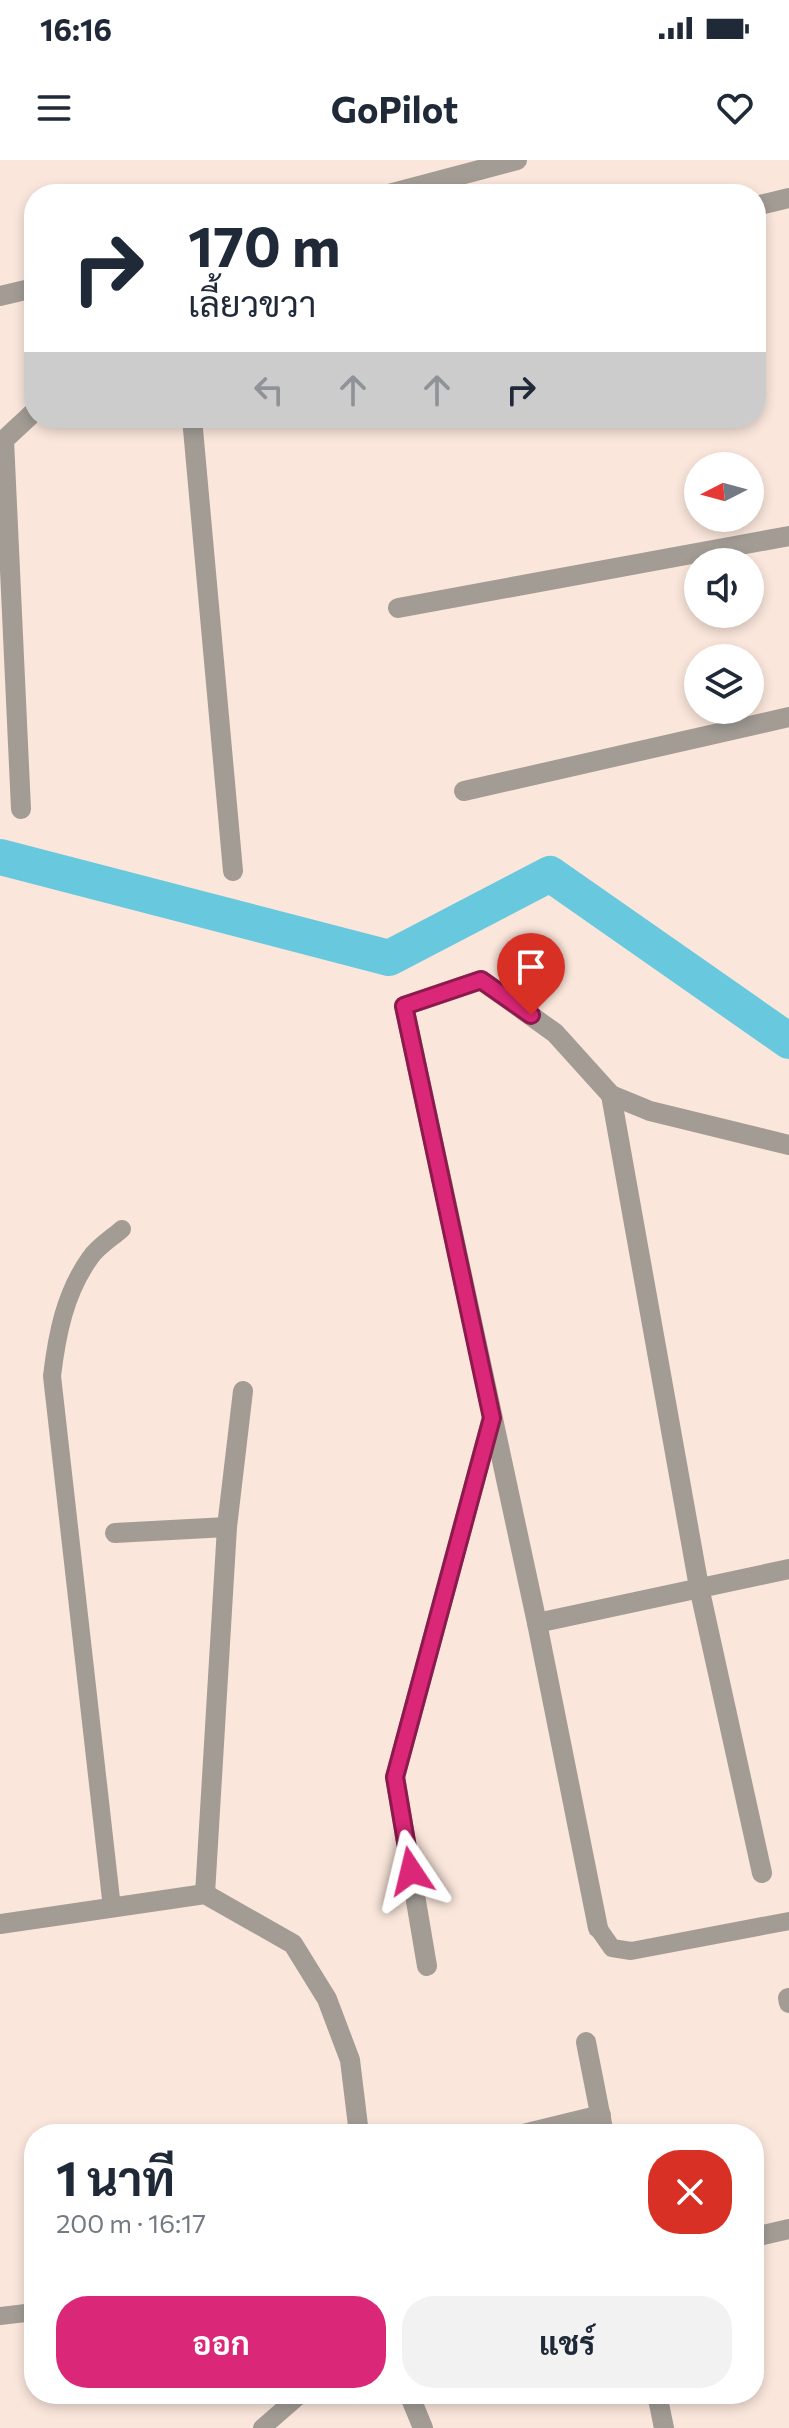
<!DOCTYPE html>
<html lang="th">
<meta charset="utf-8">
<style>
:root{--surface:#fff;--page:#f2f2f3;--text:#1f2937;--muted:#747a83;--accent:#db2777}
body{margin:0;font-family:Commissioner,Sarabun,sans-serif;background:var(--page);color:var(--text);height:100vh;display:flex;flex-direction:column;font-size:30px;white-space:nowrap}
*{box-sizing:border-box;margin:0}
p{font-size:26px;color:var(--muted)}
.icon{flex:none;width:44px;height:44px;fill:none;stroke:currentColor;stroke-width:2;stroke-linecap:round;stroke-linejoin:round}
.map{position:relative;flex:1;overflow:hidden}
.sheet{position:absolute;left:24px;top:1964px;width:740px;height:280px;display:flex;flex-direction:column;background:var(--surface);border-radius:32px;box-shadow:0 4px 12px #0003}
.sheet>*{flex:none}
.hud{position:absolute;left:24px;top:24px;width:742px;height:244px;border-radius:32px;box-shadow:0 4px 12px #0003;background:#fff;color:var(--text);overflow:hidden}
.needle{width:52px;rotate:264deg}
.tools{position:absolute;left:684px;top:292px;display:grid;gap:16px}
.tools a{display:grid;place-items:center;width:80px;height:80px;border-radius:50%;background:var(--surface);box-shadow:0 4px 12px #0003;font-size:40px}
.pin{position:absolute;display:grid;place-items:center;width:68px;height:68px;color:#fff;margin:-82px -34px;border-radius:50% 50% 50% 0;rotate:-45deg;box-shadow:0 0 8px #0007}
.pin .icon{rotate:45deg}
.me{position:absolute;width:88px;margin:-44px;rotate:350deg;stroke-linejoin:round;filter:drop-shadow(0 0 6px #0008)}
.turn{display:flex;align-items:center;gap:28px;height:168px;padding:0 32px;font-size:36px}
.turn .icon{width:104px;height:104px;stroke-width:2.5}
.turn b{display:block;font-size:56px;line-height:68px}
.lanes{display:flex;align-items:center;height:76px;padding:0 32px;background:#0003;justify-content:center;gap:40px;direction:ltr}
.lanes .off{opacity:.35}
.round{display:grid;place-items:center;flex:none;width:84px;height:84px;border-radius:32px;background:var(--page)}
.head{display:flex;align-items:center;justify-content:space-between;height:136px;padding:0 32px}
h1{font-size:48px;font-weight:700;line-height:60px}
.primary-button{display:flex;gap:16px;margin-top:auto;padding:16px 32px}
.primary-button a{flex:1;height:92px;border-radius:32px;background:var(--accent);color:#fff;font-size:32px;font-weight:700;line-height:92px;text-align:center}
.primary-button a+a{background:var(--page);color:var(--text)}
.status{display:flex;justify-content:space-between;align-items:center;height:56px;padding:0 40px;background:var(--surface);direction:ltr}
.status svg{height:22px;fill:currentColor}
header{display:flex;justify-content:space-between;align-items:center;height:104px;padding:0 32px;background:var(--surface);font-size:36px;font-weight:700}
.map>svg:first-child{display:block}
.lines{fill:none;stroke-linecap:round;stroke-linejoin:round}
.canal{stroke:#67c8de;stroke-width:36}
.lane{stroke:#a29c95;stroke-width:18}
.street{stroke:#a29c95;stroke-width:20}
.route-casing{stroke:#8e194d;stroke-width:20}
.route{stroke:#db2777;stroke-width:14}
</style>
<div class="status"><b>16:16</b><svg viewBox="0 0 49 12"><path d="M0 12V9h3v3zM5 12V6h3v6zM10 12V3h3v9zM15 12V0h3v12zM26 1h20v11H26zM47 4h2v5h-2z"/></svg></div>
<header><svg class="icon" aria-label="menu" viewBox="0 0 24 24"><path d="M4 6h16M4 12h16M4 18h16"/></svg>GoPilot<svg class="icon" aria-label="heart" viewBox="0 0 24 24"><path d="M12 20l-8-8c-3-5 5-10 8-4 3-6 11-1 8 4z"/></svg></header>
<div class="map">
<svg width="789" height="2268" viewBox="0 0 789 2268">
<rect width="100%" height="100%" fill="#fae6db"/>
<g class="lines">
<!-- canal -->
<path class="canal" d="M0 697 389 798 550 714 789 881"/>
<!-- lane -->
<g class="lane">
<path d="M112 1748 52 1216C57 1174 65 1133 90 1098 97 1087 112 1078 122 1069"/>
<path d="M598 1768 612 1788 631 1791 789 1761"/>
<path d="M0 2156 34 2152"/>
<path d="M262 2268 301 2234"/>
</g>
<!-- street -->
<g class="street">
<path d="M389 34 517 0"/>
<path d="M756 46 789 38"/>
<path d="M0 136 34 128"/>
<path d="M192 258 233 711"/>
<path d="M398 448 789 376"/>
<path d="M464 631 789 557"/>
<path d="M21 649 4 280 34 252"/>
<path d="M611 935 699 1427 762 1713"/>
<path d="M115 1373 227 1367"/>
<path d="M537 1463 789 1409"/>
<path d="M205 1734 227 1367 243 1231"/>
<path d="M0 1764 205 1734 293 1784 327 1839 350 1900 359 1974"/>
<path d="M598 1768 537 1463 404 846 481 820 555 873 611 935 650 951 789 985"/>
<path d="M427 1806 395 1617 491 1261"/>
<path d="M788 1838 789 1843"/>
<path d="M586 1882 604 1974"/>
<path d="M523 1974 601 1955"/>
<path d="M754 2077 789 2069"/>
<path d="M409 2234 423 2268"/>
<path d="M657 2234 664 2268"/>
</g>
</g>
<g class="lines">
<defs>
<path id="route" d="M411 1711 395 1617 492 1258 404 846 481 820 531 855"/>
</defs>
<!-- route casing -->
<use href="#route" class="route-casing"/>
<!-- route -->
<use href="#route" class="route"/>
</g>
</svg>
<div class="tools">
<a><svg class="needle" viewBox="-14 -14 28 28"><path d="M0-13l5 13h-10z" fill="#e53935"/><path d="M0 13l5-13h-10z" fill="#747a83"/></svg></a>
<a><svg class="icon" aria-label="sound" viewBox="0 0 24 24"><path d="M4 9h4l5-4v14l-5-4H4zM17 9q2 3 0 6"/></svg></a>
<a><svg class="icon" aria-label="layers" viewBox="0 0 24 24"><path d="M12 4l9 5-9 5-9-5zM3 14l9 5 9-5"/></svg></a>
</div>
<div class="pin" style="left:531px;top:855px;background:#d93025"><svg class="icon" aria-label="arrive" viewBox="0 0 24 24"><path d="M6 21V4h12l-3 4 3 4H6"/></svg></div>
<svg class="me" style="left:411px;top:1711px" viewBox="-20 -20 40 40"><path d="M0-17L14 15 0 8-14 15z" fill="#db2777" stroke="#fff" stroke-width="4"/></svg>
<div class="hud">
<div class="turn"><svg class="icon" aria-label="right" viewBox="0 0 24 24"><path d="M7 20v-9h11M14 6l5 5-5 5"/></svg><div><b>170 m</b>เลี้ยวขวา</div></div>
<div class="lanes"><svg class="icon off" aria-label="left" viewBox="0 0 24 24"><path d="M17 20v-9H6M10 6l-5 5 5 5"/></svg><svg class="icon off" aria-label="ahead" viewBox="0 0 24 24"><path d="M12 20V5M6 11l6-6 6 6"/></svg><svg class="icon off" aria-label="ahead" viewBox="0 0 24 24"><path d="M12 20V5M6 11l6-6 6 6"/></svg><svg class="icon" aria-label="right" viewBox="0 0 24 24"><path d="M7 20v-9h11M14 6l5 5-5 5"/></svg></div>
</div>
<section class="sheet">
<div class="head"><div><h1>1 นาที</h1><p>200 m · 16:17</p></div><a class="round" style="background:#d93025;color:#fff"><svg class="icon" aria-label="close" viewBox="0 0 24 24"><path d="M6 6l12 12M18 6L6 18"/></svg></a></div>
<div class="primary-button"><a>ออก</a><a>แชร์</a></div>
</section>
</div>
